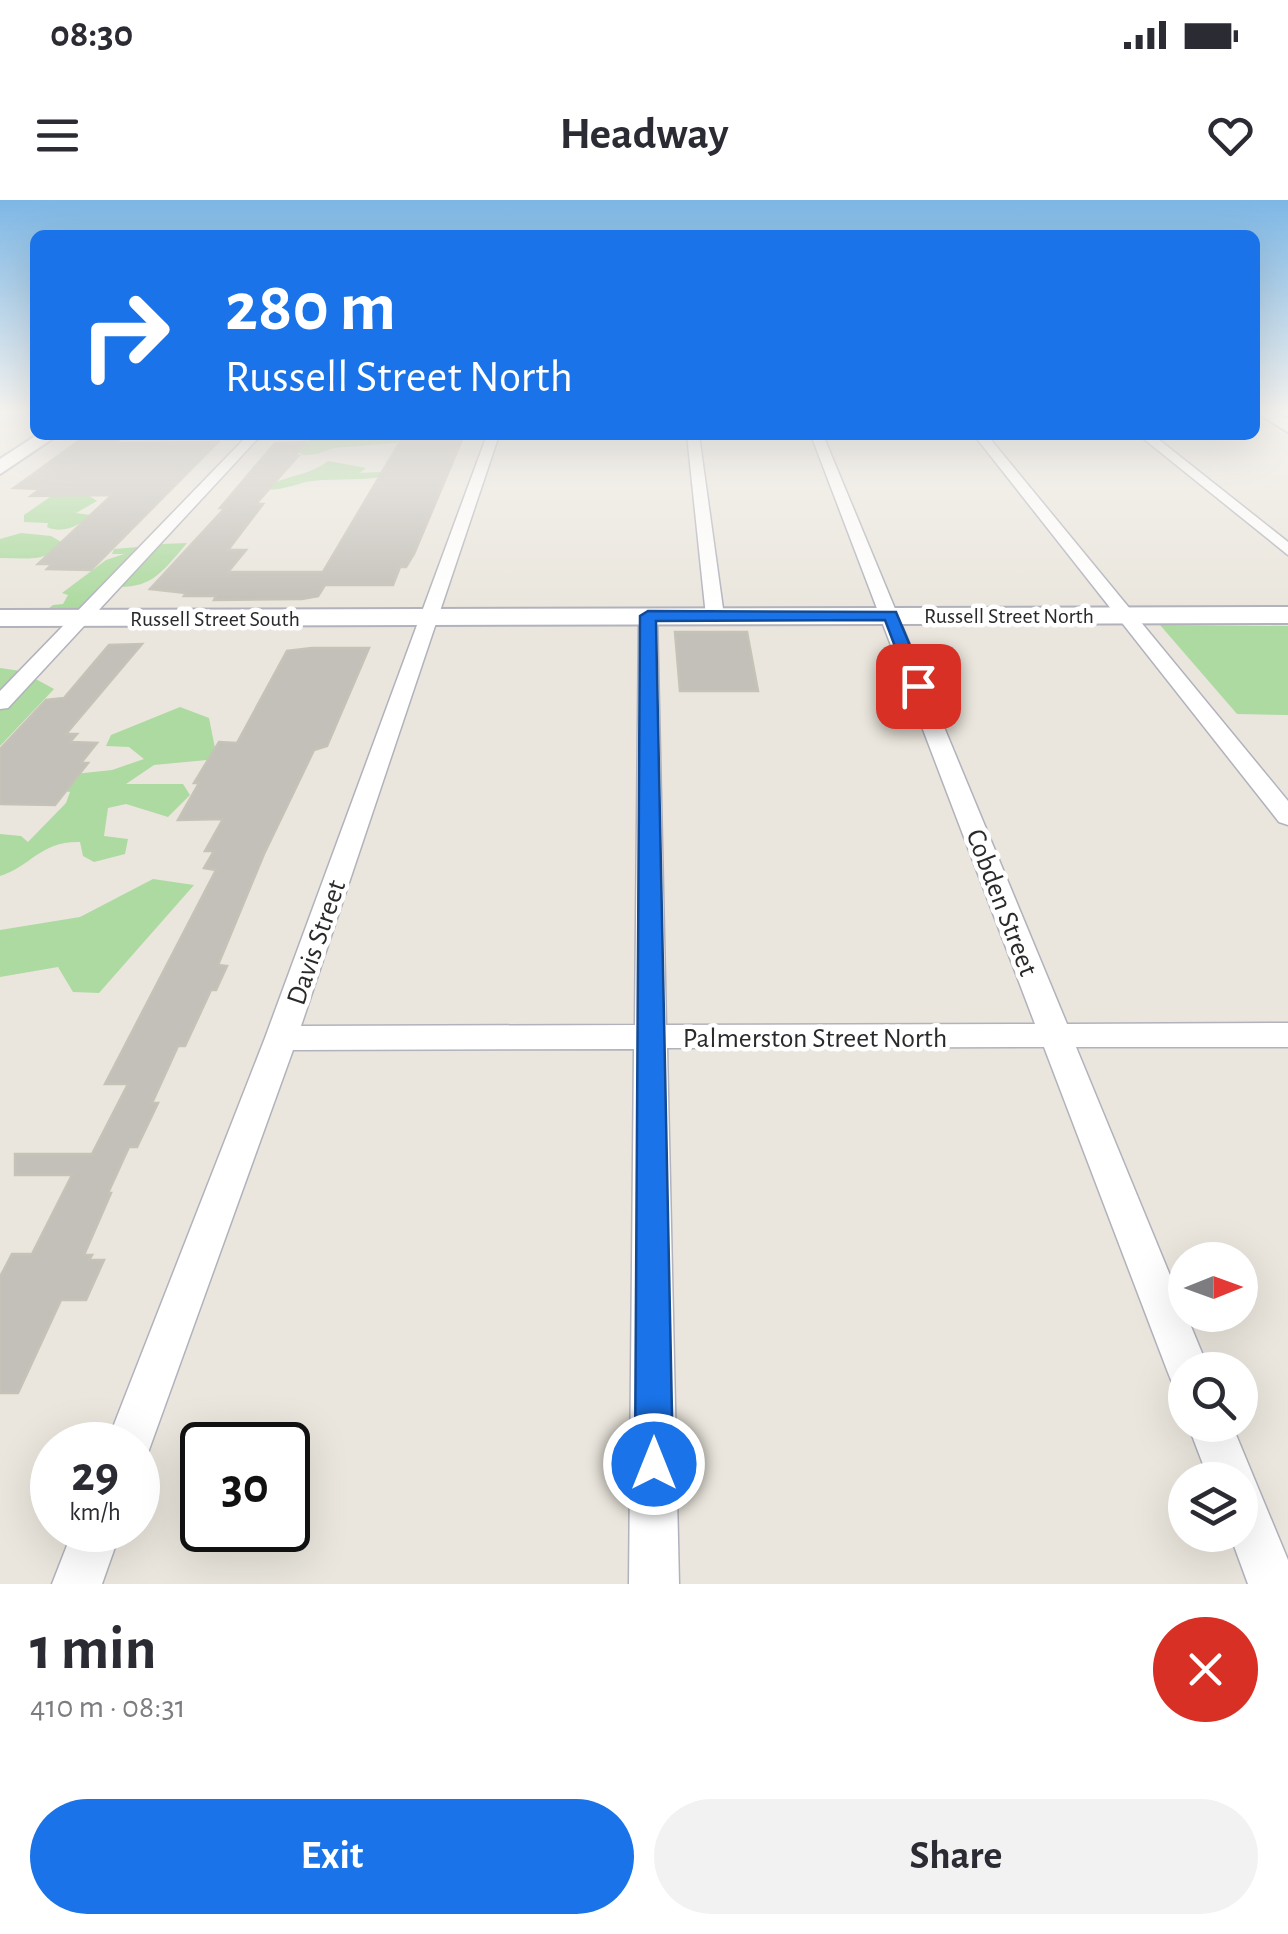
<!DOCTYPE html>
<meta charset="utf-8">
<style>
:root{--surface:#fff;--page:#f2f2f3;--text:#2b2b33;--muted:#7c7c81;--accent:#1a73e8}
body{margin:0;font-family:"Alegreya Sans",sans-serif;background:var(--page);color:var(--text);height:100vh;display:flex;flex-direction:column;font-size:38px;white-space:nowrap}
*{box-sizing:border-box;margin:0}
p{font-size:32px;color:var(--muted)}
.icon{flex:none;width:55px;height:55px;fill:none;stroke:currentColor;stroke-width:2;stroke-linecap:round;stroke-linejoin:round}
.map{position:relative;height:1384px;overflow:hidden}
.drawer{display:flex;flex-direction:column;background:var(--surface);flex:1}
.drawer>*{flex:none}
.top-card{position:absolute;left:30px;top:30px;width:1230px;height:210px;border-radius:15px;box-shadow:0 10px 40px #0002;background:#1a73e8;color:#fff;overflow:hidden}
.needle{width:65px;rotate:89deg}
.controls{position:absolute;left:1168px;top:1042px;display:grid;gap:20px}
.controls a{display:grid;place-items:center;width:90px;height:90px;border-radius:50%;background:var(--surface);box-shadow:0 10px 40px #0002;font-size:50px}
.speed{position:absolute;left:30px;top:1222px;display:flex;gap:20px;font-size:50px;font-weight:700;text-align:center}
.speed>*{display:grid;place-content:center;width:130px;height:130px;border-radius:50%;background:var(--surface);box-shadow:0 10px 40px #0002;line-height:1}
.speed small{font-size:25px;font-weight:400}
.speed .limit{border:5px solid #111;border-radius:15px;background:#fff;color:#111}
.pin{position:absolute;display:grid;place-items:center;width:85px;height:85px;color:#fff;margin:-42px;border-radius:20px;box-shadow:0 5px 15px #0006}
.me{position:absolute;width:110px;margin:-55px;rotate:0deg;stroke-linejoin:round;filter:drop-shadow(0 0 8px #0008)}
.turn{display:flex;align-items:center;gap:35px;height:210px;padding:0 30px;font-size:45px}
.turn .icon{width:130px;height:130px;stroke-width:2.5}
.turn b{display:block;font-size:70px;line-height:85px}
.round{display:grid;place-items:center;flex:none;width:105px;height:105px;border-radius:52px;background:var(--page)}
.summary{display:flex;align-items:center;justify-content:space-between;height:170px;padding:0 30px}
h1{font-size:60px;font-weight:700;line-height:75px}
.primary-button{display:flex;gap:20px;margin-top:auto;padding:20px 30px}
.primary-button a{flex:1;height:115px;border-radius:60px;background:var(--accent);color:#fff;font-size:40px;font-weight:700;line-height:115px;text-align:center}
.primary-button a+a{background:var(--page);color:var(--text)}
.status{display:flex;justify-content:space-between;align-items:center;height:70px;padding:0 50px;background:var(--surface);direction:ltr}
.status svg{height:28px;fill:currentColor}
header{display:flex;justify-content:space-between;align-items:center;height:130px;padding:0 30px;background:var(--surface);font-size:45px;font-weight:700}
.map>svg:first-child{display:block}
.green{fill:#addaa0}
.building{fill:#c3c0b9;stroke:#c5c2b7;stroke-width:2.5}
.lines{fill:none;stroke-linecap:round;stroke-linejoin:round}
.street-casing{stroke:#b1b2bc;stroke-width:3}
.secondary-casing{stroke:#b1b2bc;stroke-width:4}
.street{fill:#fff;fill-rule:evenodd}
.secondary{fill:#fff;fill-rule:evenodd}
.route{fill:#1a73e8;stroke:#114b97;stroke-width:2.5}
.labels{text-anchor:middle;stroke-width:9;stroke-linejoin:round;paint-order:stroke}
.far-street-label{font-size:22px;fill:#2a2a2a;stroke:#fff}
.street-label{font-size:28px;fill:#2a2a2a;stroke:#fff}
</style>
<div class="status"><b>08:30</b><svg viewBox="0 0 49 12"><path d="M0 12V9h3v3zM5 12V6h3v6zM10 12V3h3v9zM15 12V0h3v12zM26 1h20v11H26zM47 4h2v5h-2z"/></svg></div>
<header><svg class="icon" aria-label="menu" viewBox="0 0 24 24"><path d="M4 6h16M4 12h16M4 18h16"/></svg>Headway<svg class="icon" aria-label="heart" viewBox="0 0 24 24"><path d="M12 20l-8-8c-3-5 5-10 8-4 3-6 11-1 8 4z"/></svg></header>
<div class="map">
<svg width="1288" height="1384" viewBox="0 0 1288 1384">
<rect width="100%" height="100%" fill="#eae6dd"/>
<!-- green -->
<g class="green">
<path d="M319 235H406L396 243 334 248 317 254 304 255 293 250Z"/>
<path d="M328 261 366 268 360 273 381 272 380 277C356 281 327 278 306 282 291 286 281 290 265 290 279 275 306 278 328 261Z"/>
<path d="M85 293 97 301 76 313 91 315C80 326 62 334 47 327L48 323 24 322V315L50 297Z"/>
<path d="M21 333 51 336 63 343C48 363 23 358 0 358V339Z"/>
<path d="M187 343C159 376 150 391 104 386L99 389 103 402 67 415H41L53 405 63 404 68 395 62 393 106 360 124 354H112L114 349 138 347 128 358 147 357 162 344Z"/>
<path d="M1160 425 1288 426V515L1237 514Z"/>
<path d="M0 468 21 471 54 489 0 546Z"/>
<path d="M180 507 209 518 215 548 207 560 154 565 126 584H183L190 595 168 617 126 604 108 608 104 636 128 639 125 654 94 662 83 656 80 642C40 641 32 666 0 676V634L21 636 28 642 66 603 70 592 57 590 65 575 112 570 144 559 129 547 106 546 111 535Z"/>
<path d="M153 679 194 685 99 793 73 792 58 767 0 777V730L80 717Z"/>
</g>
<!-- building -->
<g class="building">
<path d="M87 235H125L115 243 218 242 91 370 47 369 52 364H38L112 295 31 296 40 289 14 288Z"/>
<path d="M404 235H464L414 354 406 367H400L393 385H325L318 396 302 399 214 400 216 396H184L186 393 150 389 225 308H220L275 243 305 242 295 256H298L256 304H263L228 350H246L228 372H323Z"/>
<path d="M675 432H747L758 491H680Z"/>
<path d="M142 444 66 534H77L70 542 97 543 81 563H88L55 605 0 604V549L46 500 64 498 109 445Z"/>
<path d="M312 448H369L327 546 314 550 264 654 218 765 227 766 216 790H211L185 846H178L152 903H158L137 947H129L108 993H111L84 1055H92L89 1060H104L86 1100H61L18 1193H0V1077L12 1054H32L72 975H15V954H92L128 884H105L216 670 204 668 214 651H205L223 619 178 620 199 583H194L219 542 237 543 287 451Z"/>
</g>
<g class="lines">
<defs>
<g id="street">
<path d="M248 235H261L8 508 0 509V491Z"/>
<path d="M487 235H499L301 826 635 825 639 416 648 410 657 416 666 825 1035 824 811 235H823L1067 824 1288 823V847H1076L1209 1170H1185V1189L1173 1185 1167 1170 1044 847 667 848 679 1384H629L634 849 293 850 145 1261 138 1264V1245H106L265 838Z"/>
<path d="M687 235H699L724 416 715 422 706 416Z"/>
<path d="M974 235H987L1288 601V625L1279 622Z"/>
<path d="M1139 235H1153L1288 342V355Z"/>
<path d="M1188 1225H1232L1288 1360V1384H1248L1230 1335H1240V1280H1209Z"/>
<path d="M73 1330H121L102 1384H52Z"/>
</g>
<g id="secondary">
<path d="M1257 213H1278L1288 219V232Z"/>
<path d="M37 235H58L0 274V259Z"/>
<path d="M1288 407V423L0 426V410Z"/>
</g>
</defs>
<!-- street casing -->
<use href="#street" class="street-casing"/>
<!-- secondary casing -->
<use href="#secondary" class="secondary-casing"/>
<!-- street -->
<use href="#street" class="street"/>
<!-- secondary -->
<use href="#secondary" class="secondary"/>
</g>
<!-- sky -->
<linearGradient id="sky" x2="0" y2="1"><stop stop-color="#7db7e5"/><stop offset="0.52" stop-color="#f6f4f0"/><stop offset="1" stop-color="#f6f4f0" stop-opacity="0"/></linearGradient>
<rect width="1288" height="407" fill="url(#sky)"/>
<!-- route -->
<path class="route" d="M648 411 896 412 927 486 918 491 910 486 885 420 656 421 673 1264 667 1278 654 1284 640 1278 635 1264 640 416Z"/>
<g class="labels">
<!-- far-street labels -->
<g class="far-street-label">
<text x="1009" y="423">Russell Street North</text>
<text x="215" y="426">Russell Street South</text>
</g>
<!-- street labels -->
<g class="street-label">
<text transform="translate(1003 702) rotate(69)" y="10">Cobden Street</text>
<text transform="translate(315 742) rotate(-71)" y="10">Davis Street</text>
<text x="815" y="847">Palmerston Street North</text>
</g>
</g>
</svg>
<div class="controls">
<a><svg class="needle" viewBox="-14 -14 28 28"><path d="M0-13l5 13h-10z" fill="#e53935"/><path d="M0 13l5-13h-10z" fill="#7c7c81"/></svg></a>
<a><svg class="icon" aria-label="search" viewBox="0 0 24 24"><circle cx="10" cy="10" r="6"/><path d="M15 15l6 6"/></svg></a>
<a><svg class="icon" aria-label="layers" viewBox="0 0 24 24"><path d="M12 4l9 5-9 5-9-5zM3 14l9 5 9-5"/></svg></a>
</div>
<div class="speed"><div>29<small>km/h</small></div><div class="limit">30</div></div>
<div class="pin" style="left:918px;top:486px;background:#d93025"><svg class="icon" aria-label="arrive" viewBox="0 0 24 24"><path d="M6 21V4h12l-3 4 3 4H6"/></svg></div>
<svg class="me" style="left:654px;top:1264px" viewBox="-20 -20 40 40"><circle r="17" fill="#1a73e8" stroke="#fff" stroke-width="3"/><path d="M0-11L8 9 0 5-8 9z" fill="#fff"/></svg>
<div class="top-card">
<div class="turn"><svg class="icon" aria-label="right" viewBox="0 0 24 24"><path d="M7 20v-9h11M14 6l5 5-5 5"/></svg><div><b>280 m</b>Russell Street North</div></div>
</div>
</div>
<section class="drawer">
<div class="summary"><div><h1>1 min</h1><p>410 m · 08:31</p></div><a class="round" style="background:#d93025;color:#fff"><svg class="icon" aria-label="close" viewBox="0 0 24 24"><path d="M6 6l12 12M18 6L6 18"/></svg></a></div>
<div class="primary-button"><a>Exit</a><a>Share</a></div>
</section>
